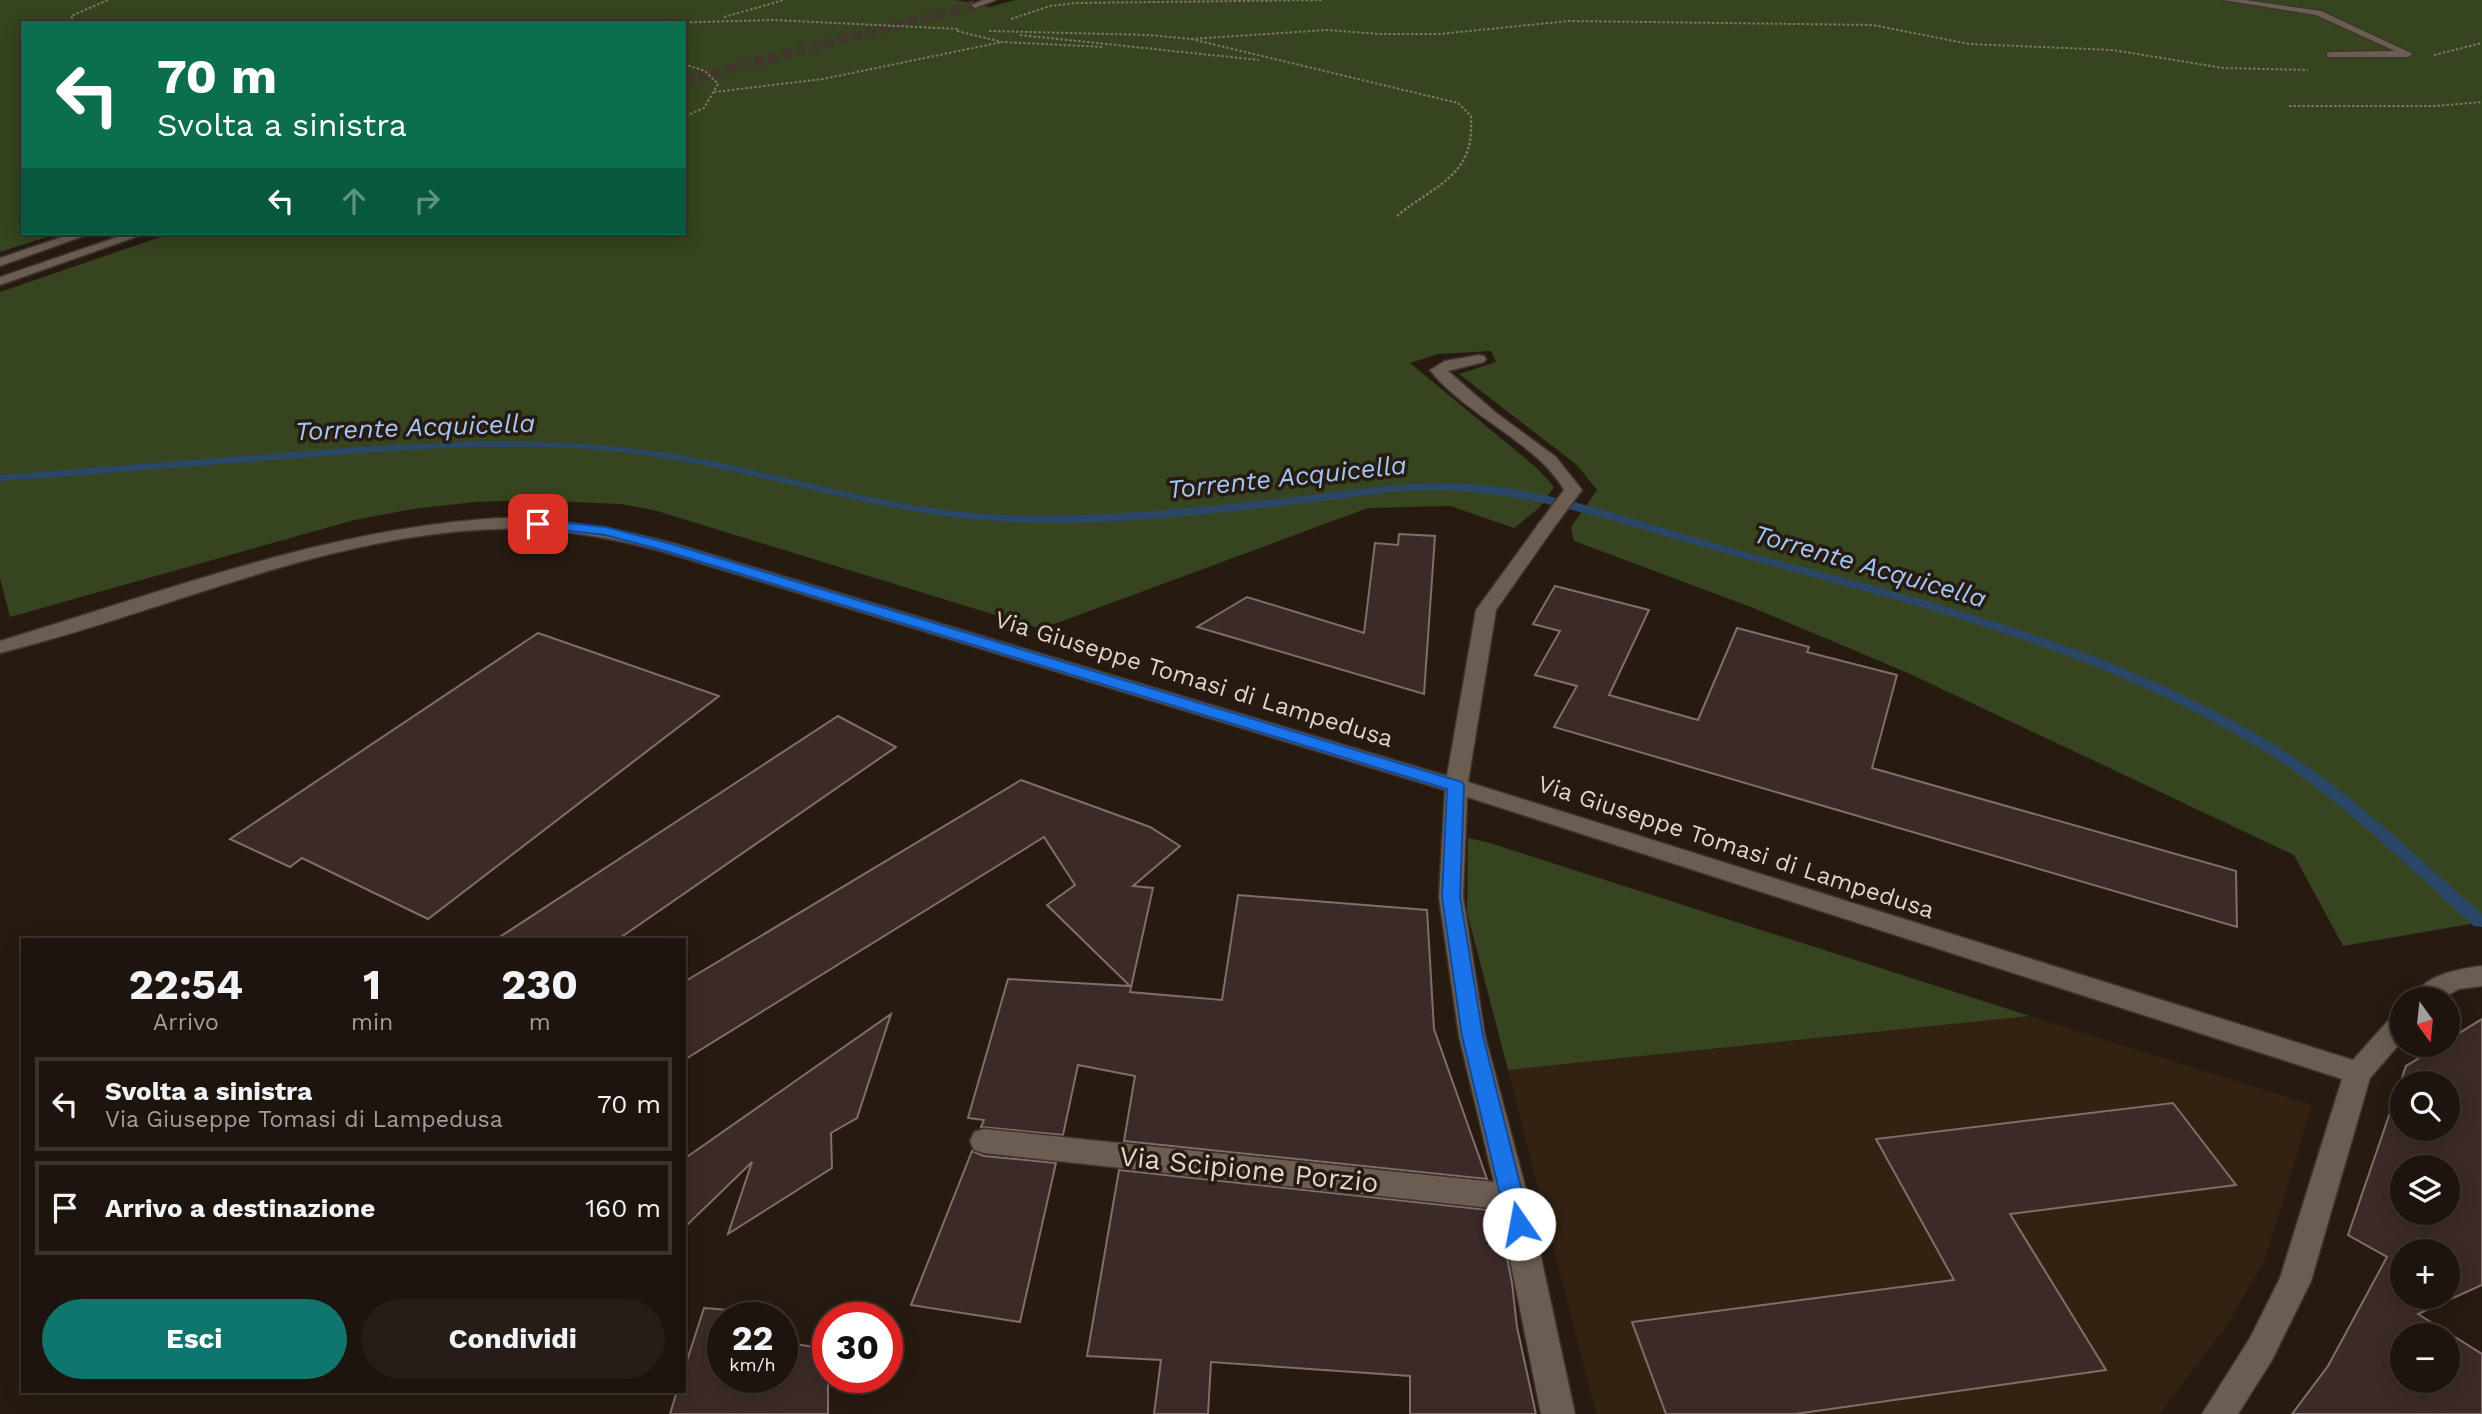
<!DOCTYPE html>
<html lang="it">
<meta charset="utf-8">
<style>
:root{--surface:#1d140d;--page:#251d16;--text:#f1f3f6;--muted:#a09e9d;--line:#3b332e;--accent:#0f766e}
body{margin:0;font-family:"Work Sans",sans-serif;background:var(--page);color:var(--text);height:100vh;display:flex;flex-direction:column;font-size:26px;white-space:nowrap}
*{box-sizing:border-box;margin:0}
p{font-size:23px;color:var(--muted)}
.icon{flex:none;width:38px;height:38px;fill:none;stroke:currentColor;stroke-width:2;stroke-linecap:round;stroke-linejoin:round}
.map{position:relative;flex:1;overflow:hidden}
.drawer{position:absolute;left:21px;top:938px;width:665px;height:455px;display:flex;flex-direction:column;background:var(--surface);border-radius:0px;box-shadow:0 4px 18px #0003,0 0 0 2px var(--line)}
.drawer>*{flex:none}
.top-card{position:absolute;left:21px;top:21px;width:665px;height:214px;border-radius:0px;box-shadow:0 4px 18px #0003,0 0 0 2px var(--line);background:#0b6e4f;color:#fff;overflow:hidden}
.needle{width:46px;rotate:165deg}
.controls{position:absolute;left:2390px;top:987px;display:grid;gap:14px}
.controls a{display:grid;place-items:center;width:70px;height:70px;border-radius:50%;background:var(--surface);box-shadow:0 4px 18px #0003,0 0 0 2px var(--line);font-size:35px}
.speed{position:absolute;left:707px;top:1302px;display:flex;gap:14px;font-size:35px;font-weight:700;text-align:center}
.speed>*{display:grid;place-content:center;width:91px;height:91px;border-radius:50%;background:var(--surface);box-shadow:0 4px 18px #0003,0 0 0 2px var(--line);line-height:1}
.speed small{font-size:18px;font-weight:400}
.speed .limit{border:10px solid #d22;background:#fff;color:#111}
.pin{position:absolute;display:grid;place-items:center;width:60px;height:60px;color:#fff;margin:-30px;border-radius:14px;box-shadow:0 4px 10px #0006}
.me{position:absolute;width:77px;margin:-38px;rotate:348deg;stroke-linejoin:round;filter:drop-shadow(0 0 5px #0008)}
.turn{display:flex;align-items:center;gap:24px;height:147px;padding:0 21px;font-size:32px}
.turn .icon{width:91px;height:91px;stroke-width:2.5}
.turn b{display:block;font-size:49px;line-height:60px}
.lanes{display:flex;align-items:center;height:66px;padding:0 21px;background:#0003;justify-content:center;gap:35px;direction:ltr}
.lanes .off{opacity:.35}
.eta{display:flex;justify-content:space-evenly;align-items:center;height:119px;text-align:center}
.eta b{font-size:42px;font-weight:700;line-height:49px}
.cta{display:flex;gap:14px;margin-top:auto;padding:14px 21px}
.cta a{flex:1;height:80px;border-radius:42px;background:var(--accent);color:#fff;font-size:28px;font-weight:700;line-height:80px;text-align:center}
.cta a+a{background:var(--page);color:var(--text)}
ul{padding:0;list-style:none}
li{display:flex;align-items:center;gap:21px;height:94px;margin:0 14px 10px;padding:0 7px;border:4px solid var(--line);border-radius:0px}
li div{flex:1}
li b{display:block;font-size:26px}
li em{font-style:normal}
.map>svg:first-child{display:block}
.built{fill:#332212}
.green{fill:#36441f}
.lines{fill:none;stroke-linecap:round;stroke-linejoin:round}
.stream{fill:#2a4768;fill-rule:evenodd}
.building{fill:#3c2a27;stroke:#816d69;stroke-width:2;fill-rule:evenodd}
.secondary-tunnel{stroke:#42372d;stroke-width:10;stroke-dasharray:10 4.5;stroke-linecap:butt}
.lane-casing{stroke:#3d342e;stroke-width:3}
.street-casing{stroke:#3d342e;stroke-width:3}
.secondary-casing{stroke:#3d342e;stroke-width:3}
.path-far1{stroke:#7f756c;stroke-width:2;stroke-dasharray:2.5 2;stroke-linecap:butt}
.path{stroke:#7f756c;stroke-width:2.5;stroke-dasharray:2.5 2;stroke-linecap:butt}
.lane{fill:#6b5d51;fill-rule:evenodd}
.street{fill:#6b5d51;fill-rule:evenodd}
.secondary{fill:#6b5d51;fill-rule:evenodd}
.route{fill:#1a73e8;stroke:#114b97;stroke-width:2}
.labels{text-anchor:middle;stroke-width:7;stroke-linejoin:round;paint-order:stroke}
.street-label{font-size:24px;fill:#ddd5ce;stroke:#271b11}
.water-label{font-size:26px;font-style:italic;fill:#a1c7f6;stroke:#271b11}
.near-street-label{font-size:28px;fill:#ddd5ce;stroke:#271b11}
</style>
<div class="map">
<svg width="2482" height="1414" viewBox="0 0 2482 1414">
<rect width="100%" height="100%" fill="#271b11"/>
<!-- built -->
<path class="built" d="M2030 1016 2312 1105 2265 1259 2227 1325 2160 1414H1596L1508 1070Z"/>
<!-- green -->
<g class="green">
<path d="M0 0H956L989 7 1015 0H2482V922L2343 946 2294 855 1908 673 1751 607 1574 541 1571 527 1597 490 1577 465 1459 374 1496 362 1491 351 1438 354 1410 363 1538 469 1554 487 1539 508 1514 528 1450 506 1368 508 1041 629 657 511 621 504 526 500 475 502 413 509 354 520 10 617 0 578V292L172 233H684V23H23V233H59L0 252Z"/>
<path d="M1468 838 1490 843 2030 1016 1508 1070 1467 912Z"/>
</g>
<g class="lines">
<!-- stream -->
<path class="stream" d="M485 441C560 441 633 445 707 460 800 479 892 508 988 514 1090 520 1193 508 1294 497 1347 491 1399 482 1453 483 1548 486 1640 523 1731 548 1922 599 2118 645 2286 752 2357 798 2419 859 2482 914V927L2474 926C2410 869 2348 806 2275 758 2110 652 1916 605 1728 554 1632 528 1538 492 1437 490 1393 489 1350 498 1307 503 1200 515 1090 529 982 520 856 510 737 463 611 451 507 441 402 450 299 458 199 466 100 474 0 481V475L358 447Z"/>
</g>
<!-- building -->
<g class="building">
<path d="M1399 534 1435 536 1424 694 1197 627 1247 597 1364 633 1375 543 1398 545Z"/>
<path d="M1555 586 1649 610 1609 695 1698 720 1737 628 1809 647 1807 652 1897 675 1872 768 2236 871 2237 927 1554 727 1577 686 1535 675 1560 631 1533 624Z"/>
<path d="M538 633 719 696 428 919 302 858 290 867 230 839Z"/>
<path d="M838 716 896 747 617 940H495Z"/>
<path d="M1021 780 1150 827 1180 846 1133 886 1153 888 1130 992 1222 1000 1238 895 1427 910 1434 1029 1487 1179 1124 1141 1135 1076 1078 1065 1063 1135 981 1127 984 1120 968 1118 1008 979 1130 986 1047 905 1075 885 1044 837 684 1060V982Z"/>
<path d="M891 1014 857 1118 831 1133 832 1168 728 1234 752 1162 684 1228V1159Z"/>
<path d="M2482 1019V1285L2418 1314 2482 1354V1414H2292L2328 1366 2387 1257 2348 1235 2406 1066 2441 1045H2448V1040ZM2403 1083H2448V1129H2403ZM2403 1167H2448V1213H2403ZM2403 1251H2448V1297H2403ZM2403 1335H2448V1381H2403Z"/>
<path d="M2173 1103 2236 1185 2010 1214 2106 1370 1795 1414H1666L1632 1322 1954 1280 1876 1139Z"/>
<path d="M972 1151 984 1156 1056 1163 1020 1322 911 1305Z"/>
<path d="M1119 1170 1498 1211 1512 1283 1517 1327 1536 1414H1410V1376L1211 1362 1208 1414H1154L1161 1360 1087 1356Z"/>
<path d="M704 1308 781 1314 780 1318H723V1377H782V1342L828 1349V1414H670L677 1391H684V1370Z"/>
</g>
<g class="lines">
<!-- secondary-tunnel -->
<path class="secondary-tunnel" d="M684 81 975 5"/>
<defs>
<g id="lane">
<path d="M2223 0H2245L2321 11 2413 54 2408 57H2327V53L2330 52 2395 51 2316 15Z"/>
<path d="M1479 355 1484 356 1486 359 1484 362 1448 371 1495 412 1556 457 1582 490 1552 530 1546 531 1537 526 1564 490C1539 444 1465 415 1430 370L1445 361Z"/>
</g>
<g id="street">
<path d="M499 518C560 519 617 528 676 544L1447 776 1476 610 1540 522H1552L1555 526 1496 610 1468 782 2353 1060 2394 1014 2403 1011V1040L2370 1078 2311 1281 2272 1360 2238 1414H2202L2250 1338 2280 1278 2342 1079 1467 797 1463 897 1485 1036 1528 1197 1575 1414H1541L1500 1209 984 1153 974 1150 970 1141 974 1132 984 1129 1494 1182 1459 1036 1439 897 1445 790 664 552C609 537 553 527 497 529 324 535 165 612 0 653V641C162 592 329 528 499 518Z"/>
<path d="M2482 966V986L2459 989 2441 999H2411C2424 975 2457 969 2482 966Z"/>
</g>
<g id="secondary">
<path d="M983 0H996L975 8 971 5Z"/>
<path d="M74 233H92L0 266V258Z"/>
<path d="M129 233H147L0 285V277Z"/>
</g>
</defs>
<!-- lane casing -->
<use href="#lane" class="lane-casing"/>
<!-- street casing -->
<use href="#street" class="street-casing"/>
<!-- secondary casing -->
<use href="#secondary" class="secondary-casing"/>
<!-- path-far1 -->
<g class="path-far1">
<path d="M724 17 784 0"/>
<path d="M1011 19 1050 6 1076 3 1323 0"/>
<path d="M89 23 74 21 71 16 108 0"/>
<path d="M663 23 774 20 959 29"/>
<path d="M957 31 1002 42 1104 47"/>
<path d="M989 31 1149 35 1191 39 1458 103 1471 116V124"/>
<path d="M1020 35 1259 60"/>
<path d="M1191 39 1327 30 1379 34H1439L1569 21 1873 25 1969 44 2113 50 2223 68 2308 70"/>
<path d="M2434 55 2482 43"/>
<path d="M684 64 705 71 718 84 704 108 684 117"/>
<path d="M714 92 823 79 1002 42"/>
<path d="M2289 106H2435L2482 102"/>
</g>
<!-- path -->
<path class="path" d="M1397 216C1431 187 1474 177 1471 122"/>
<!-- lane -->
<use href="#lane" class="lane"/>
<!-- street -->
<use href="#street" class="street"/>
<!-- secondary -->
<use href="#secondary" class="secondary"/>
</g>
<!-- route -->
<path class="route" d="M538 520 606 527 675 545 1462 782 1464 786 1460 897 1483 1036 1530 1224 1527 1231 1519 1234 1511 1231 1507 1224 1462 1036 1442 897 1447 789 665 551 605 535 534 527V521Z"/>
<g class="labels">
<!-- street labels -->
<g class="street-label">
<text transform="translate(1194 679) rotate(17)" y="8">Via Giuseppe Tomasi di Lampedusa</text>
<text transform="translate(1736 847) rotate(18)" y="8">Via Giuseppe Tomasi di Lampedusa</text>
</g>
<!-- water labels -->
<g class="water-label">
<text transform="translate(415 427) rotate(-2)" y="9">Torrente Acquicella</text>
<text transform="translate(1287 477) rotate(-6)" y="9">Torrente Acquicella</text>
<text transform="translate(1870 566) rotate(16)" y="9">Torrente Acquicella</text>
</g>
<!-- near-street labels -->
<g class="near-street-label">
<text transform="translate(1249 1169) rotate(6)" y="10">Via Scipione Porzio</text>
</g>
</g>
</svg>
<div class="controls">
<a><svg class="needle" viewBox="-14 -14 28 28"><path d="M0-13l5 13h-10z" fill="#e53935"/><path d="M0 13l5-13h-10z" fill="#a09e9d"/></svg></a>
<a><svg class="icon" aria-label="search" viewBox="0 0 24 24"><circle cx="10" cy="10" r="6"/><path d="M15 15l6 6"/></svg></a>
<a><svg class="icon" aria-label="layers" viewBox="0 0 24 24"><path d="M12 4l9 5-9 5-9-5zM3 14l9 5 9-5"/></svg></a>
<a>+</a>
<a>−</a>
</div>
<div class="speed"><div>22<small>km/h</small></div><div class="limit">30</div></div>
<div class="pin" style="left:538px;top:524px;background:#d93025"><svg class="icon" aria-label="arrive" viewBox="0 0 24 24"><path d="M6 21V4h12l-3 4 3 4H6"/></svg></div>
<svg class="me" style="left:1519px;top:1224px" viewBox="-20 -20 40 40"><circle r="19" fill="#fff"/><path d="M0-13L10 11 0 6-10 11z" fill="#1a73e8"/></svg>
<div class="top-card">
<div class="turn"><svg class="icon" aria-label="left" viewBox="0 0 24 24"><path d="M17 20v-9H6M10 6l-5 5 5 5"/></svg><div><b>70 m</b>Svolta a sinistra</div></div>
<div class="lanes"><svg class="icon" aria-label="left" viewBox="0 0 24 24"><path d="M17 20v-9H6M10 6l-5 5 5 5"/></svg><svg class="icon off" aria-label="ahead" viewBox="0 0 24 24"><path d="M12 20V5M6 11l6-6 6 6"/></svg><svg class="icon off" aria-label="right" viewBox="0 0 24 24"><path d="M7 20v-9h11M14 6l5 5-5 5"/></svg></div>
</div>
<section class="drawer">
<div class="eta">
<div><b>22:54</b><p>Arrivo</p></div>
<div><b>1</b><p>min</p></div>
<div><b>230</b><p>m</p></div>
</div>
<ul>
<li><svg class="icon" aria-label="left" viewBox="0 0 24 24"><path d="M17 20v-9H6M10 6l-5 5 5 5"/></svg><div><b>Svolta a sinistra</b><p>Via Giuseppe Tomasi di Lampedusa</p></div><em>70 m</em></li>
<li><svg class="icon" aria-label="arrive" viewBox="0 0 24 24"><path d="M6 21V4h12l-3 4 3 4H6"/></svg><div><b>Arrivo a destinazione</b></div><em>160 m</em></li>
</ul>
<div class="cta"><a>Esci</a><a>Condividi</a></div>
</section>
</div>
